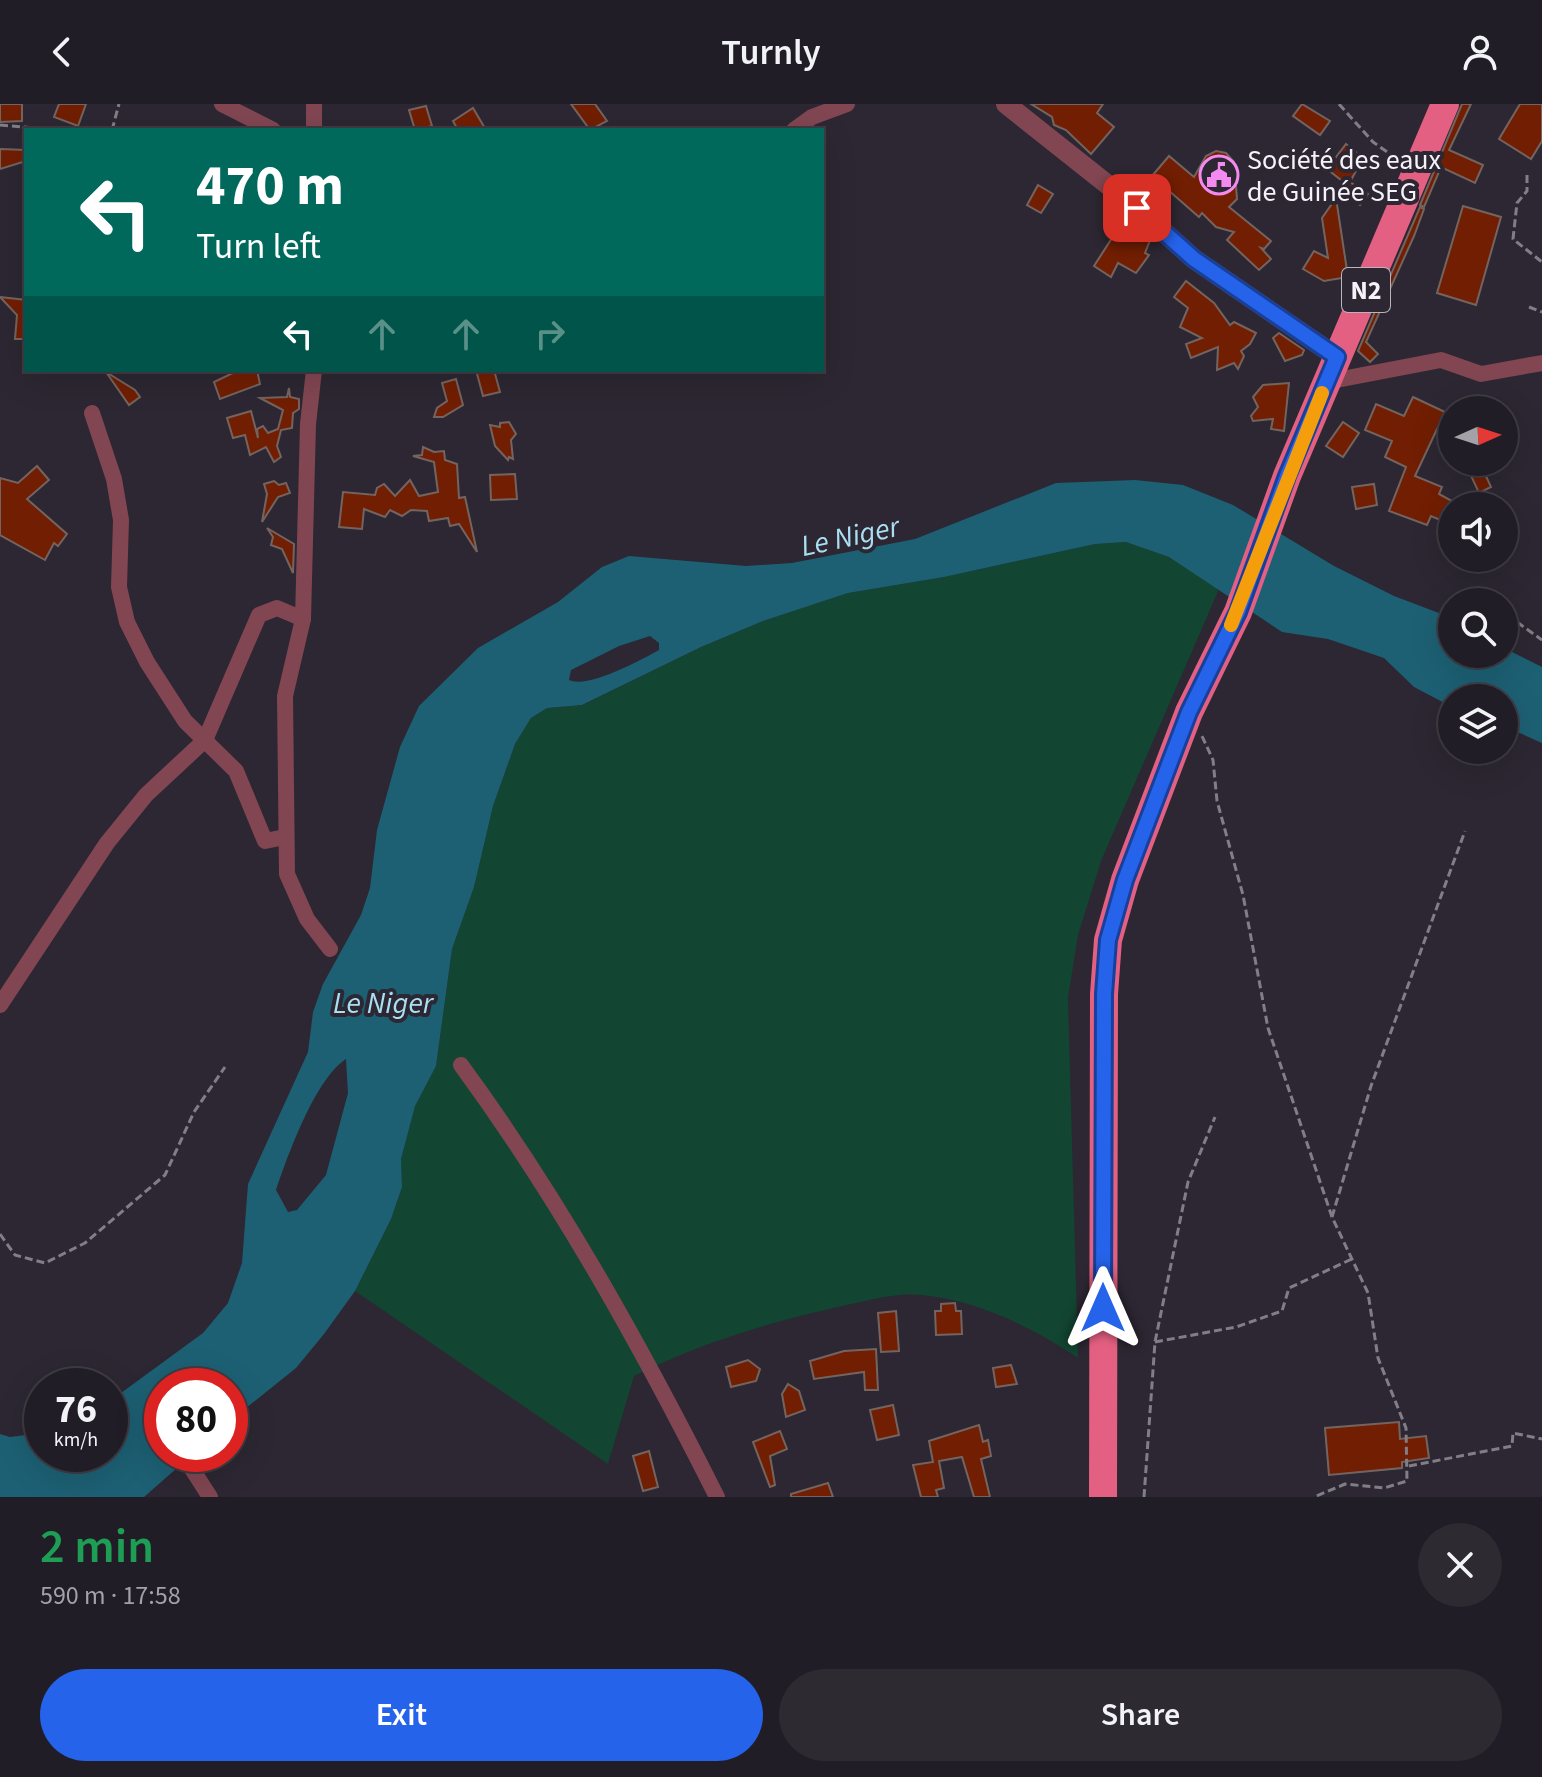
<!DOCTYPE html>
<meta charset="utf-8">
<style>
:root{--surface:#211d26;--page:#2d2a32;--text:#f1f3f6;--muted:#a2a2a7;--line:#3e3b43;--accent:#2563eb}
body{margin:0;font-family:"Source Sans 3",sans-serif;background:var(--page);color:var(--text);height:100vh;display:flex;flex-direction:column;font-size:30px;white-space:nowrap}
*{box-sizing:border-box;margin:0}
p{font-size:26px;color:var(--muted)}
.icon{flex:none;width:44px;height:44px;fill:none;stroke:currentColor;stroke-width:2;stroke-linecap:round;stroke-linejoin:round}
.map{position:relative;height:1393px;overflow:hidden}
.sheet{display:flex;flex-direction:column;background:var(--surface);flex:1}
.sheet>*{flex:none}
.hud{position:absolute;left:24px;top:24px;width:800px;height:244px;border-radius:0px;box-shadow:0 8px 32px #0002,0 0 0 2px var(--line);background:#00695c;color:#fff;overflow:hidden}
.needle{width:52px;rotate:87deg}
.tools{position:absolute;left:1438px;top:292px;display:grid;gap:16px}
.tools a{display:grid;place-items:center;width:80px;height:80px;border-radius:50%;background:var(--surface);box-shadow:0 8px 32px #0002,0 0 0 2px var(--line);font-size:40px}
.speed{position:absolute;left:24px;top:1264px;display:flex;gap:16px;font-size:40px;font-weight:700;text-align:center}
.speed>*{display:grid;place-content:center;width:104px;height:104px;border-radius:50%;background:var(--surface);box-shadow:0 8px 32px #0002,0 0 0 2px var(--line);line-height:1}
.speed small{font-size:20px;font-weight:400}
.speed .limit{border:12px solid #d22;background:#fff;color:#111}
.pin{position:absolute;display:grid;place-items:center;width:68px;height:68px;color:#fff;margin:-34px;border-radius:16px;box-shadow:0 4px 12px #0006}
.me{position:absolute;width:88px;margin:-44px;rotate:0deg;stroke-linejoin:round;filter:drop-shadow(0 0 6px #0008)}
.turn{display:flex;align-items:center;gap:28px;height:168px;padding:0 40px;font-size:36px}
.turn .icon{width:104px;height:104px;stroke-width:2.5}
.turn b{display:block;font-size:56px;line-height:68px}
.lanes{display:flex;align-items:center;height:76px;padding:0 40px;background:#0003;justify-content:center;gap:40px;direction:ltr}
.lanes .off{opacity:.35}
.round{display:grid;place-items:center;flex:none;width:84px;height:84px;border-radius:42px;background:var(--page)}
.overview{display:flex;align-items:center;justify-content:space-between;height:136px;padding:0 40px}
h1{font-size:48px;font-weight:600;line-height:60px;color:#1e9e55}
.button{display:flex;gap:16px;margin-top:auto;padding:16px 40px}
.button a{flex:1;height:92px;border-radius:48px;background:var(--accent);color:#fff;font-size:32px;font-weight:600;line-height:92px;text-align:center}
.button a+a{background:var(--page);color:var(--text)}
header{display:flex;justify-content:space-between;align-items:center;height:104px;padding:0 40px;background:var(--surface);font-size:36px;font-weight:600}
.map>svg:first-child{display:block}
.green{fill:#124532}
.water{fill:#1d6074;fill-rule:evenodd}
.building{fill:#711e02;stroke:#746460;stroke-width:2}
.lines{fill:none;stroke-linecap:round;stroke-linejoin:round}
.path{stroke:#827e88;stroke-width:3;stroke-dasharray:8 4;stroke-linecap:butt}
.minor{stroke:#814652;stroke-width:16}
.tertiary{stroke:#814652;stroke-width:20}
.trunk{stroke:#e46082;stroke-width:28}
.route-casing{stroke:#184099;stroke-width:20}
.route{stroke:#2563eb;stroke-width:14}
.slow{stroke:#f59e0b;stroke-width:14}
.labels{text-anchor:middle;stroke-width:8;stroke-linejoin:round;paint-order:stroke}
.shield{fill:#2c2732;stroke:#b9b5bd;stroke-width:2}
.shield-label{font-size:26px;font-weight:bold;fill:#f5f2f9}
.poi-label{font-size:28px;fill:#f5f2f9;stroke:#2c2732;text-anchor:start}
.water-label{font-size:30px;font-style:italic;fill:#aadff2;stroke:#2c2732}
</style>
<header><svg class="icon" aria-label="back" viewBox="0 0 24 24"><path d="M15 5l-7 7 7 7"/></svg>Turnly<svg class="icon" aria-label="person" viewBox="0 0 24 24"><circle cx="12" cy="8" r="4"/><path d="M4 21q1-7 8-7t8 7"/></svg></header>
<div class="map">
<svg width="1542" height="1393" viewBox="0 0 1542 1393">
<rect width="100%" height="100%" fill="#2c2732"/>
<!-- green -->
<path class="green" d="M1126 438 1169 453 1219 485 1101 757 1078 831 1068 894 1078 1254C1032 1223 977 1196 921 1191 896 1188 866 1197 842 1202 770 1218 700 1239 634 1272L608 1360 355 1187 391 1115 402 1083 401 1055 415 1001 436 962 452 845 474 783 493 702 515 640 531 614 547 604 583 601 701 543 763 517 848 489 944 473 1095 440Z"/>
<!-- water -->
<path class="water" d="M1135 376 1183 381 1233 401 1334 462 1394 492 1452 514V550H1504V544L1542 563V639L1504 622V594H1452V603L1414 583 1384 554 1328 535 1282 528 1169 453 1126 438 1095 440 944 473 848 489 763 517 701 543 582 601 547 604 531 614 515 640 493 702 474 783 452 845 436 962 415 1002 401 1055 402 1083 391 1115 355 1187 324 1230 296 1264 230 1317V1282H162V1350H193L144 1393H0V1330L10 1333 42 1329V1350H110V1297L203 1229 228 1199 242 1159 248 1080 308 948 313 908 323 880 361 811 370 784 377 726 400 643 419 602 478 544 558 498 602 463 629 452 746 462 792 459 915 435 1056 379ZM650 532 659 539V546C641 556 588 585 569 576L571 566 619 542ZM346 955 348 989 326 1071 297 1106 288 1108 276 1086C288 1051 315 975 346 955Z"/>
<!-- building -->
<g class="building">
<path d="M0 0H22V17L0 18Z"/>
<path d="M59 0H86L78 22 54 13Z"/>
<path d="M571 0H595L607 17 590 26Z"/>
<path d="M1031 0H1103L1097 9 1114 23 1091 50 1066 26 1054 21 1052 13Z"/>
<path d="M1302 0 1330 17 1320 31 1293 12Z"/>
<path d="M1462 0H1471L1449 46 1483 61 1475 79 1441 63 1424 103 1420 101Z"/>
<path d="M1520 0H1542V37L1531 55 1499 35Z"/>
<path d="M426 2 432 22 415 26 409 6Z"/>
<path d="M473 4 486 26H458L453 17Z"/>
<path d="M1346 40 1363 54 1350 78 1368 90 1360 101 1341 86 1346 80 1327 65Z"/>
<path d="M0 45 26 46V57L0 65Z"/>
<path d="M1216 47 1226 49 1234 58 1237 95 1229 103 1271 137 1264 145 1261 144 1271 155 1259 166 1227 136 1234 128 1216 123 1202 109 1199 113 1152 72 1169 52 1194 73 1206 52Z"/>
<path d="M1038 81 1053 90 1041 109 1027 101Z"/>
<path d="M1336 94 1348 173 1324 177 1303 165 1314 147 1328 154 1322 114Z"/>
<path d="M1463 102 1501 113 1476 201 1437 189Z"/>
<path d="M1420 103 1424 105 1414 132 1366 238 1378 250 1370 258 1358 247Z"/>
<path d="M1121 120 1142 135 1151 134 1145 149 1149 151 1136 169 1118 159 1111 173 1094 162Z"/>
<path d="M1186 177 1214 199 1230 221 1234 218 1256 229 1250 240 1241 247 1244 252 1238 265 1234 259 1217 266 1218 243 1191 254 1186 240 1202 234 1180 223 1188 204 1174 193Z"/>
<path d="M0 193 26 196V235H15L17 211Z"/>
<path d="M1279 229 1304 246 1302 251 1285 257 1273 234Z"/>
<path d="M239 266H257L260 280 220 295 214 278Z"/>
<path d="M476 266H494L500 288 483 292Z"/>
<path d="M106 268 135 286 140 293 129 301Z"/>
<path d="M456 275 463 301 443 313H434L437 304 447 297 442 279Z"/>
<path d="M1289 279 1284 327 1271 325 1273 315 1253 317 1251 312 1258 303 1253 293 1263 281Z"/>
<path d="M289 284 290 293 299 295V305L293 309 292 324 281 326 277 342 281 353 274 358 266 343 250 351 245 331 233 334 227 314 251 307 258 334 257 325 263 322 268 329 278 325 283 306 260 294 287 293Z"/>
<path d="M1413 293 1445 308 1415 372 1442 383 1439 390 1452 397V421L1431 412 1427 421 1389 407 1406 363 1385 353 1392 337 1365 326 1376 300 1404 312Z"/>
<path d="M509 318 516 330 511 336 513 355 509 353 508 356 495 342 490 321 500 323V319Z"/>
<path d="M1343 318 1359 329 1343 353 1326 342Z"/>
<path d="M423 343 434 348 444 347 445 356 457 360 459 394 465 393 477 448 459 420 450 422 448 414 429 417 427 407 411 406 402 412 390 406 385 413 364 405 362 425 339 423 343 388 375 391 377 384 384 380 395 392 410 376 419 392 438 388 434 358 413 352 422 351Z"/>
<path d="M1480 359 1491 383 1479 389 1468 365Z"/>
<path d="M37 362 49 376 27 395 67 430 58 442 54 439 45 456 0 431V374L18 379Z"/>
<path d="M515 370 517 395 491 396 490 371Z"/>
<path d="M274 377 279 381 286 379 290 389 278 393 262 418 267 390 264 380Z"/>
<path d="M1374 380 1377 401 1356 405 1352 383Z"/>
<path d="M267 424 294 440 293 469 282 445 271 441 273 433Z"/>
<path d="M955 1199 956 1207H961L962 1230 936 1231 935 1207H941V1200Z"/>
<path d="M896 1207 899 1247 881 1248 878 1209Z"/>
<path d="M876 1245 878 1286H865L864 1268 814 1275 810 1257 844 1247Z"/>
<path d="M748 1256 760 1265 756 1277 731 1283 726 1263Z"/>
<path d="M1011 1261 1017 1280 996 1283 993 1264Z"/>
<path d="M788 1280 799 1287 805 1306 786 1313 782 1290Z"/>
<path d="M893 1301 899 1331 877 1336 870 1306Z"/>
<path d="M1399 1318 1400 1335 1426 1332 1429 1354 1402 1358V1364L1329 1371 1325 1324Z"/>
<path d="M979 1321 983 1338 988 1336 991 1352 981 1355 990 1393H974L962 1353 939 1357 944 1384 936 1386 938 1393H921L913 1361 933 1358 929 1337Z"/>
<path d="M780 1327 787 1345 770 1352 775 1381 770 1383 753 1338Z"/>
<path d="M649 1347 658 1383 643 1387 633 1352Z"/>
<path d="M828 1379 833 1393H791V1390Z"/>
</g>
<g class="lines">
<!-- path -->
<g class="path">
<path d="M1339 0 1373 38 1400 57"/>
<path d="M0 21 59 26"/>
<path d="M112 26 119 0"/>
<path d="M1527 71V87L1517 99 1513 135 1542 158"/>
<path d="M1529 203 1542 208"/>
<path d="M1517 518 1542 536"/>
<path d="M1202 632 1213 656 1217 697 1243 791 1268 924 1332 1113 1368 1189 1378 1254 1406 1324 1407 1377 1384 1384 1345 1380 1314 1393"/>
<path d="M1332 1113 1371 982 1465 727"/>
<path d="M0 1130 15 1151 45 1159 85 1139 165 1071 194 1008 225 963"/>
<path d="M1155 1238 1236 1223 1282 1207 1289 1184 1354 1154"/>
<path d="M1409 1362 1512 1342 1513 1329 1542 1335"/>
<path d="M1144 1393 1155 1238 1188 1078 1215 1013"/>
</g>
<!-- minor -->
<g class="minor">
<path d="M222 0 273 26"/>
<path d="M314 26V0"/>
<path d="M794 26 812 13 847 0"/>
<path d="M1326 278 1441 256 1481 270 1542 259"/>
<path d="M92 309 114 375 121 416 119 483 127 518 147 558 185 617 236 667 265 737 285 733"/>
<path d="M303 515 285 592 287 770 307 815 330 845"/>
<path d="M0 901 107 739 146 691 205 636 259 511 277 504 303 515 308 320 314 266"/>
<path d="M461 961C560 1096 642 1244 717 1393"/>
<path d="M192 1365 210 1393"/>
</g>
<!-- tertiary -->
<path class="tertiary" d="M1006 0 1137 104 1194 155 1337 253"/>
<!-- trunk -->
<path class="trunk" d="M1103 1393 1104 890 1108 836 1125 776 1189 608 1238 508 1287 372 1445 0"/>
</g>
<g class="lines">
<defs>
<path id="route" d="M1103 1204 1104 890 1108 836 1125 776 1189 608 1238 508 1287 372 1337 253 1194 155 1137 104"/>
</defs>
<!-- route casing -->
<use href="#route" class="route-casing"/>
<!-- route -->
<use href="#route" class="route"/>
<!-- slow -->
<path class="slow" d="M1231 521 1322 289"/>
</g>
<!-- icons -->
<defs>
<symbol id="civic-ring" viewBox="-11 -11 22 22"><circle r="9.5" fill="#2c2732" stroke="#f489f0" stroke-width="1.5"/><path d="M-.6-6.5H3V-4.5H.6V-3L4-1V1h2V6H-6V1h2V-1L-.6-3ZM-1.2 2.5V6h2.4V2.5Z" fill="#f489f0"/></symbol>
</defs>
<g fill-rule="evenodd">
<use href="#civic-ring" x="1197" y="49" width="44" height="44"/>
</g>
<g class="labels">
<!-- shield labels -->
<rect class="shield" x="1342" y="164" width="48" height="44" rx="6"/>
<g class="shield-label">
<text x="1366" y="195">N2</text>
</g>
<!-- poi labels -->
<g class="poi-label">
<text x="1247" y="65">Société des eaux<tspan x="1247" dy="32">de Guinée SEG</tspan></text>
</g>
<!-- water labels -->
<g class="water-label">
<text transform="translate(850 432) rotate(-12)" y="10">Le Niger</text>
<text x="383" y="909">Le Niger</text>
</g>
</g>
</svg>
<div class="tools">
<a><svg class="needle" viewBox="-14 -14 28 28"><path d="M0-13l5 13h-10z" fill="#e53935"/><path d="M0 13l5-13h-10z" fill="#a2a2a7"/></svg></a>
<a><svg class="icon" aria-label="sound" viewBox="0 0 24 24"><path d="M4 9h4l5-4v14l-5-4H4zM17 9q2 3 0 6"/></svg></a>
<a><svg class="icon" aria-label="search" viewBox="0 0 24 24"><circle cx="10" cy="10" r="6"/><path d="M15 15l6 6"/></svg></a>
<a><svg class="icon" aria-label="layers" viewBox="0 0 24 24"><path d="M12 4l9 5-9 5-9-5zM3 14l9 5 9-5"/></svg></a>
</div>
<div class="speed"><div>76<small>km/h</small></div><div class="limit">80</div></div>
<div class="pin" style="left:1137px;top:104px;background:#d93025"><svg class="icon" aria-label="arrive" viewBox="0 0 24 24"><path d="M6 21V4h12l-3 4 3 4H6"/></svg></div>
<svg class="me" style="left:1103px;top:1204px" viewBox="-20 -20 40 40"><path d="M0-17L14 15 0 8-14 15z" fill="#2563eb" stroke="#fff" stroke-width="4"/></svg>
<div class="hud">
<div class="turn"><svg class="icon" aria-label="left" viewBox="0 0 24 24"><path d="M17 20v-9H6M10 6l-5 5 5 5"/></svg><div><b>470 m</b>Turn left</div></div>
<div class="lanes"><svg class="icon" aria-label="left" viewBox="0 0 24 24"><path d="M17 20v-9H6M10 6l-5 5 5 5"/></svg><svg class="icon off" aria-label="ahead" viewBox="0 0 24 24"><path d="M12 20V5M6 11l6-6 6 6"/></svg><svg class="icon off" aria-label="ahead" viewBox="0 0 24 24"><path d="M12 20V5M6 11l6-6 6 6"/></svg><svg class="icon off" aria-label="right" viewBox="0 0 24 24"><path d="M7 20v-9h11M14 6l5 5-5 5"/></svg></div>
</div>
</div>
<section class="sheet">
<div class="overview"><div><h1>2 min</h1><p>590 m · 17:58</p></div><a class="round"><svg class="icon" aria-label="close" viewBox="0 0 24 24"><path d="M6 6l12 12M18 6L6 18"/></svg></a></div>
<div class="button"><a>Exit</a><a>Share</a></div>
</section>
